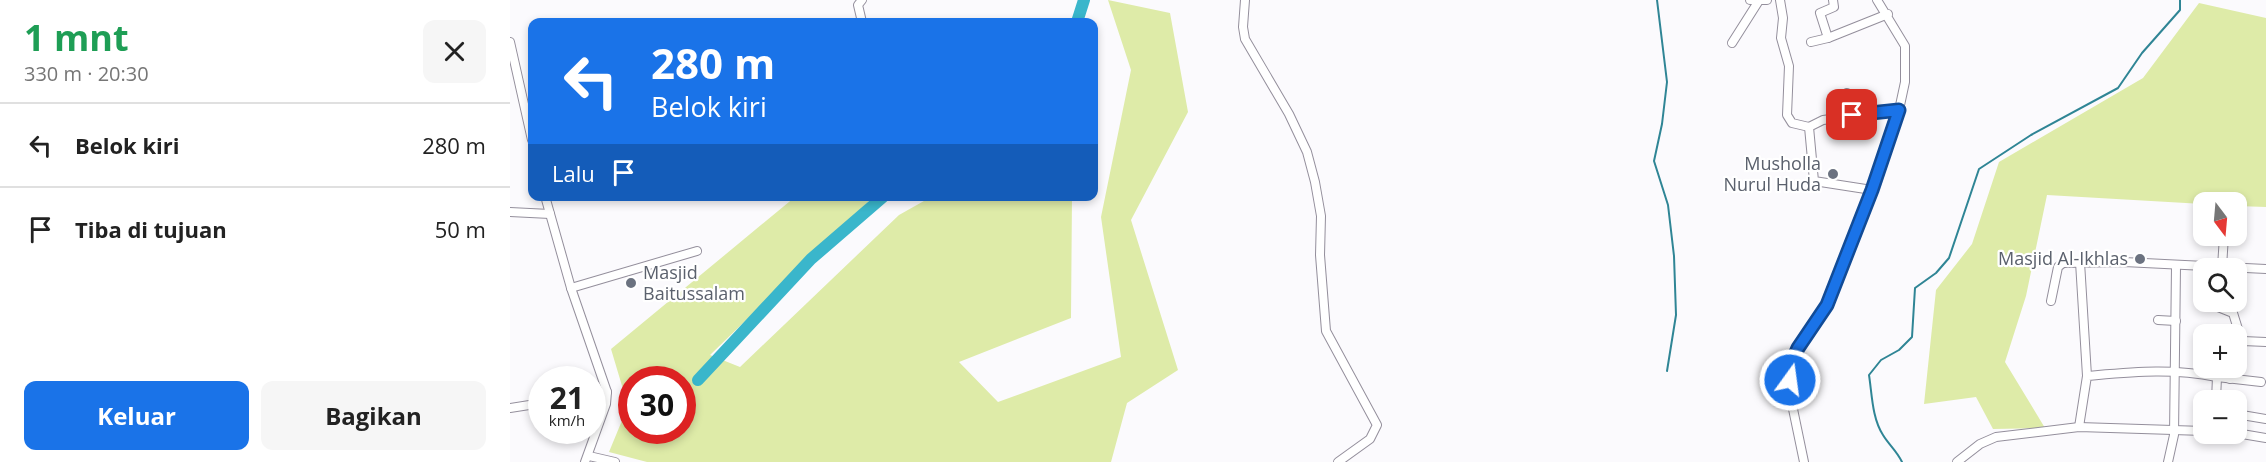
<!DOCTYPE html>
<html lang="id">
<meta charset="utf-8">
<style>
:root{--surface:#fff;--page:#f6f6f6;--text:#222;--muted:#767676;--line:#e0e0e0;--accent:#1a73e8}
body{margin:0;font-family:"Open Sans",sans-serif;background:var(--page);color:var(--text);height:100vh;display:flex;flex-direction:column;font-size:22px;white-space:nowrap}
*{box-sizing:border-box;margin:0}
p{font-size:20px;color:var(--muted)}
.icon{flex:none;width:33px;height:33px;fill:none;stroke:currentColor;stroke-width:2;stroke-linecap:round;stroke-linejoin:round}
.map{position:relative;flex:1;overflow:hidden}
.sheet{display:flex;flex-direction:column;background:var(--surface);width:510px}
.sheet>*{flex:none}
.hud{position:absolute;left:18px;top:18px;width:570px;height:183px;border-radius:12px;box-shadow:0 3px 9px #0003;background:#1a73e8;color:#fff;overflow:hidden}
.needle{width:39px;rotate:164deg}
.controls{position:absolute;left:1683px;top:192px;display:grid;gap:12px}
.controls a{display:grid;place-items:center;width:54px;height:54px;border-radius:12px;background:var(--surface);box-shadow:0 3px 9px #0003;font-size:30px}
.speed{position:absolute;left:18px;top:366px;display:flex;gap:12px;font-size:30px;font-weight:700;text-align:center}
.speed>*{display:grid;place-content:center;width:78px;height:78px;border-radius:50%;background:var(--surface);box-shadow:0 3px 9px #0003;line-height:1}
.speed small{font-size:15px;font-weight:400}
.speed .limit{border:9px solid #d22;background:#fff;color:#111}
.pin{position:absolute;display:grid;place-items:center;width:51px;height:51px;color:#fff;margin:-26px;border-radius:12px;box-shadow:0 3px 9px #0006}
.me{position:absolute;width:66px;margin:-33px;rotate:14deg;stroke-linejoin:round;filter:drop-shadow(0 0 4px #0008)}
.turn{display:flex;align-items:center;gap:21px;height:126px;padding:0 24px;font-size:27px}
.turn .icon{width:78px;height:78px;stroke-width:2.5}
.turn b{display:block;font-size:42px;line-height:51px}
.then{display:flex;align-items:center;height:57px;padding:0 24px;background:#0003;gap:12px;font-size:22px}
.round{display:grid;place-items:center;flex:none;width:63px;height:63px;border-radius:12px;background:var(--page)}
.summary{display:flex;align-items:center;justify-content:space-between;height:102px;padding:0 24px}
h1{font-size:36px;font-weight:700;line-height:45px;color:#1e9e55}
.primary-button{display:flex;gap:12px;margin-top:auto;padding:12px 24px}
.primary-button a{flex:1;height:69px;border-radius:12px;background:var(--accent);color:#fff;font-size:24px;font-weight:700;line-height:69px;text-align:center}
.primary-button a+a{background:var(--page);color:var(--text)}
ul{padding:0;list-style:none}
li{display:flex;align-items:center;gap:18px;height:84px;padding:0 24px;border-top:2px solid var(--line)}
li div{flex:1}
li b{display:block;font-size:22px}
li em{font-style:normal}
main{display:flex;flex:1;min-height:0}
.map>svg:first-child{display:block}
.green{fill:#deeba8;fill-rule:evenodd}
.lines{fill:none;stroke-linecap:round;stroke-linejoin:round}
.stream{stroke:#2f8595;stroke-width:2}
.river{stroke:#3ab6cb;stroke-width:12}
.minor-casing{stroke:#948f9c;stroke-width:10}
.minor{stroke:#fff;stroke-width:8}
.route-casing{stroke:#114b97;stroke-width:15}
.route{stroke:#1a73e8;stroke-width:10}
.worship-dot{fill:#6b7280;stroke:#fff;stroke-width:2}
.labels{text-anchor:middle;stroke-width:4.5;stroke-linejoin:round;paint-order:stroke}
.worship-label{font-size:18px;fill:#5b616d;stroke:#fff;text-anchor:end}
</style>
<main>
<section class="sheet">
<div class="summary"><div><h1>1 mnt</h1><p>330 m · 20:30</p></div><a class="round"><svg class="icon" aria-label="close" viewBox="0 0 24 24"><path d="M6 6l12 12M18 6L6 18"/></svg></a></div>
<ul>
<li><svg class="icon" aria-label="left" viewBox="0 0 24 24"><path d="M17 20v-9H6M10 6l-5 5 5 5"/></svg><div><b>Belok kiri</b></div><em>280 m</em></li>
<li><svg class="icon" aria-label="arrive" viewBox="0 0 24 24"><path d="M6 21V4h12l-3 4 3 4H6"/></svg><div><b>Tiba di tujuan</b></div><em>50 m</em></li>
</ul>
<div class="primary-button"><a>Keluar</a><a>Bagikan</a></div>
</section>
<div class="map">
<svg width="1756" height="462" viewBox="0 0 1756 462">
<rect width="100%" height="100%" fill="#fbfafd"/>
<!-- green -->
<g class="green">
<path d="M598 0 660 13 678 112 621 220 668 370 617 403 601 462H137L99 452 118 406 101 349 285 197H363L200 355 230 367 389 215 421 197 562 196 561 318 449 362 488 402 611 357 591 217 621 70ZM122 380H172V430H122Z"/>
<path d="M1689 3 1756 18V207L1727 206 1726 202 1693 204 1537 195 1516 296 1495 362 1535 428 1483 429 1466 397 1414 404 1426 290 1462 244 1489 162 1633 78Z"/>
</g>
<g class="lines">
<!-- stream -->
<g class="stream">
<path d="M1147 0 1157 82 1152 124 1144 161 1158 205 1164 256 1166 315 1157 371"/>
<path d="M1392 462C1387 451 1379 445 1373 435 1362 418 1362 394 1359 375L1371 360 1389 350 1402 337 1405 288 1426 273 1439 258 1469 169 1521 135 1608 88 1632 53 1670 10V0"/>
</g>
<!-- river -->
<g class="river">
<path d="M567 22 574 0"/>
<path d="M188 380 301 259 374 196"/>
</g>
<defs>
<g id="minor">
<path d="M352 0 348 5 352 22"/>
<path d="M735 0 733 27 735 39 779 114 797 152 805 182 811 216 810 255 816 331 867 425 860 439 828 462"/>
<path d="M1240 0H1257"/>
<path d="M1270 0 1273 18 1271 38 1279 66 1277 115 1282 123 1299 127"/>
<path d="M1318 38 1310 13 1324 7 1323 0"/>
<path d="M0 42 22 140"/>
<path d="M1301 42 1318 38 1378 14"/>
<path d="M1222 43 1248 2"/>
<path d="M1337 93 1342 115"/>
<path d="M1362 190 1304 181 1299 127 1313 120 1389 110"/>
<path d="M35 196 61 288 97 392 96 404 75 462"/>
<path d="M0 212 40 214"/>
<path d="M1570 262 1577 376"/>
<path d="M1712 267 1714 236"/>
<path d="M61 288 187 251"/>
<path d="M1541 301 1548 267 1553 263 1614 262 1756 269"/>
<path d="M1708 307 1723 313 1732 342"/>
<path d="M1648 320 1666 321"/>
<path d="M1726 354 1733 341 1756 342"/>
<path d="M1707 377 1751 382"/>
<path d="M1720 379 1723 368"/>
<path d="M82 394 97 392"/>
<path d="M0 408 32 403"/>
<path d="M1726 414 1756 419"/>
<path d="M1569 427 1577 376C1624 372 1660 368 1707 377L1706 400"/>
<path d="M1726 433 1756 438"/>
<path d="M79 456 105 462"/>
<path d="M1294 462 1283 409 1280 367 1288 348 1317 305 1362 190 1389 110 1395 82V46L1367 0"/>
<path d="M1447 462 1470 444 1486 437 1569 427 1694 431"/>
<path d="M1658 462 1664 435 1666 266"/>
</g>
</defs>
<!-- minor casing -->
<use href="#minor" class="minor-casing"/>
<!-- minor -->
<use href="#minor" class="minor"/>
</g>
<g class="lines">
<defs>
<path id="route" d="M1280 380V367L1288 348 1317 305 1362 190 1389 110 1342 115"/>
</defs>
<!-- route casing -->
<use href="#route" class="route-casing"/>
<!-- route -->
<use href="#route" class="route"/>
</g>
<!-- markers -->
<g class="worship-dot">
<circle cx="1323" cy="174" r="6"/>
<circle cx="1630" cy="259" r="6"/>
<circle cx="121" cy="283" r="6"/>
</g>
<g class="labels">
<!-- worship labels -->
<g class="worship-label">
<text x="1311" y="170">Musholla<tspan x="1311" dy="21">Nurul Huda</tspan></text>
<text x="1618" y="265">Masjid Al-Ikhlas</text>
<text x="133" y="279" text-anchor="start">Masjid<tspan x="133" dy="21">Baitussalam</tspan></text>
</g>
</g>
</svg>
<div class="controls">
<a><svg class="needle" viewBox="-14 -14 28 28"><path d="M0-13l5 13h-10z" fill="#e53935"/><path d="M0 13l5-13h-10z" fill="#767676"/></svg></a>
<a><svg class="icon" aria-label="search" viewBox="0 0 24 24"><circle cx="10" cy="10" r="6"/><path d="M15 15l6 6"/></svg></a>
<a>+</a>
<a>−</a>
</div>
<div class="speed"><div>21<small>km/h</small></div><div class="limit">30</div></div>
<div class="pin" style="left:1342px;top:115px;background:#d93025"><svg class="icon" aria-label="arrive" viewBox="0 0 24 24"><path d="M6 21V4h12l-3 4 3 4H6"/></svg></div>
<svg class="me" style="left:1280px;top:380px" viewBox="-20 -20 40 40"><circle r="17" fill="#1a73e8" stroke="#fff" stroke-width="3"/><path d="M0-11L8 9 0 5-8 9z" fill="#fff"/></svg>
<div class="hud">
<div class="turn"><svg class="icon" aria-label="left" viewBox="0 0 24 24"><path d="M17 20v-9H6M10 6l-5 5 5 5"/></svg><div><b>280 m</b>Belok kiri</div></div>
<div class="then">Lalu<svg class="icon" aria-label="arrive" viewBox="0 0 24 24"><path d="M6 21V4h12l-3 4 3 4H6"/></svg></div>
</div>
</div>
</main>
